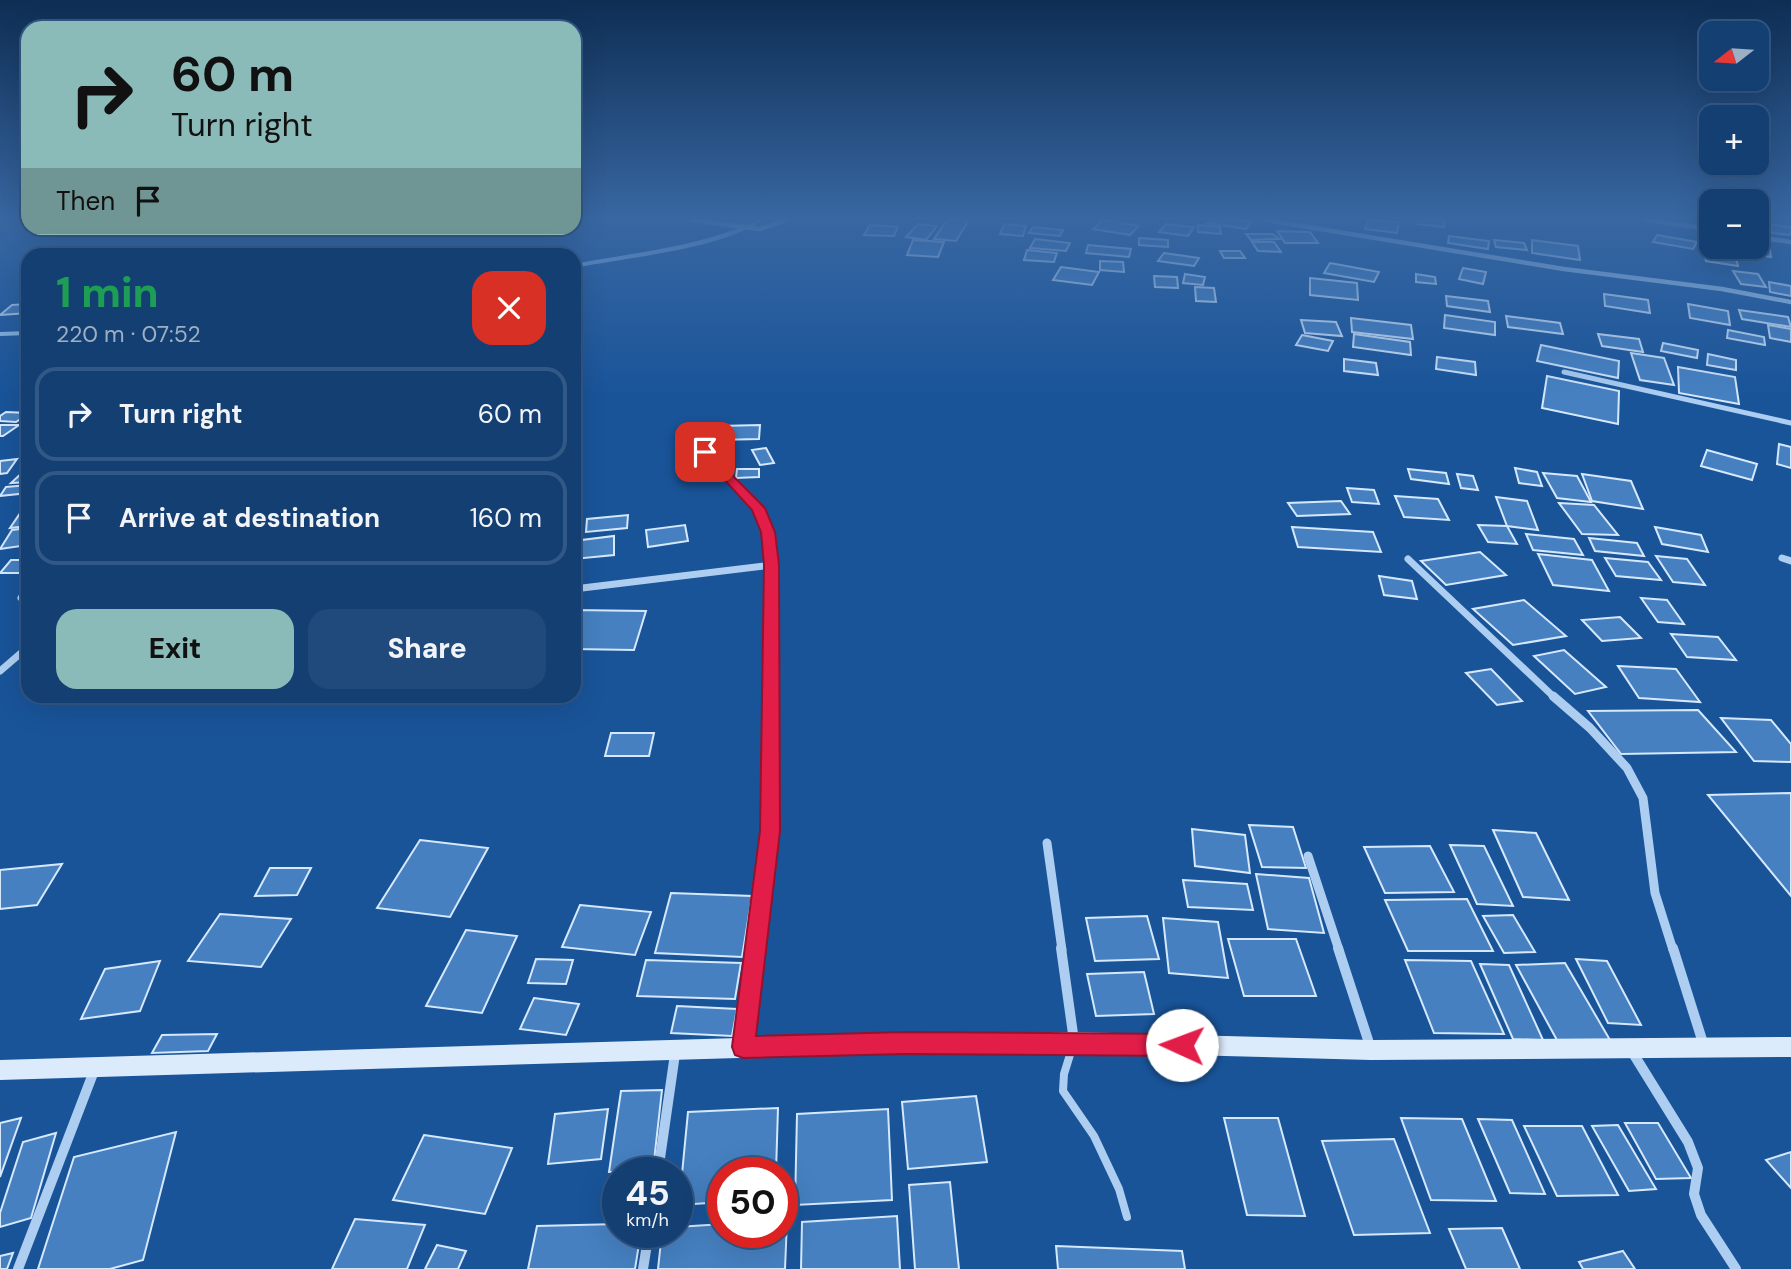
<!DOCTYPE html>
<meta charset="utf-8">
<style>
:root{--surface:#133f73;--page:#204a7b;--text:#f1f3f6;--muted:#9dafc4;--line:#325885;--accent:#8bbbb9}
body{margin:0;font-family:"DM Sans",sans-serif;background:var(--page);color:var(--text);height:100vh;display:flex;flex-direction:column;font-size:26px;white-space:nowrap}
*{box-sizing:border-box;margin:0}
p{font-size:23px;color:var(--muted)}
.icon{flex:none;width:38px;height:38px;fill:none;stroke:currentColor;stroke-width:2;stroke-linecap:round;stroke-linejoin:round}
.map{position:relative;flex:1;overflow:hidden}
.drawer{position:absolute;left:21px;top:248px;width:560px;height:455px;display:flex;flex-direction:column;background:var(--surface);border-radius:21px;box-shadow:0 7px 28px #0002,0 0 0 2px var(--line)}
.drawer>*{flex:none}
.top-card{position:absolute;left:21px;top:21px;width:560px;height:214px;border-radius:21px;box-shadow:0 7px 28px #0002,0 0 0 2px var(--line);background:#8bbbb9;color:#111;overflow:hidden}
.needle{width:46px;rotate:253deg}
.fabs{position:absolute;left:1699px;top:21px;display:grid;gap:14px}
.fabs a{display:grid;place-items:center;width:70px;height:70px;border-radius:14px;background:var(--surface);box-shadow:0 7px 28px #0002,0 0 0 2px var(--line);font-size:35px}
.speed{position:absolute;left:602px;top:1157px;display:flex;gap:14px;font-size:35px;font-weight:700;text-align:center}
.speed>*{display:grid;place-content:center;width:91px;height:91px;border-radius:50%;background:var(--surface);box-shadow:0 7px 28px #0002,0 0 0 2px var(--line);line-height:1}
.speed small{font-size:18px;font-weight:400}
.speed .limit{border:10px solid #d22;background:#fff;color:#111}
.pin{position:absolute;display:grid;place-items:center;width:60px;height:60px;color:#fff;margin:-30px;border-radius:14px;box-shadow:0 4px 10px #0006}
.me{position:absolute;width:77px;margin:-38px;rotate:272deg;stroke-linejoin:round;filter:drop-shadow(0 0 5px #0008)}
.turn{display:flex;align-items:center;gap:24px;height:147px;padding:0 35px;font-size:32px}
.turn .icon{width:91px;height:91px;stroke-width:2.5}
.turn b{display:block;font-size:49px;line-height:60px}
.then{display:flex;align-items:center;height:66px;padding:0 35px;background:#0003;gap:14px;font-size:26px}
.round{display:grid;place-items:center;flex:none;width:74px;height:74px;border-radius:21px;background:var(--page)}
.head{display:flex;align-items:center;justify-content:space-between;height:119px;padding:0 35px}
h1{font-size:42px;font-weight:800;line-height:52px;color:#1e9e55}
.cta{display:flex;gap:14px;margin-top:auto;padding:14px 35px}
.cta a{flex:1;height:80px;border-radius:21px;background:var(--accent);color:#111;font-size:28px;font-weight:800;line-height:80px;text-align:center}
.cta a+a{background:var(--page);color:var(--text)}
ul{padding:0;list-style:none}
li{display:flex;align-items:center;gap:21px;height:94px;margin:0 14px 10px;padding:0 21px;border:4px solid var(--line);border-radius:21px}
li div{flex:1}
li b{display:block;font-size:26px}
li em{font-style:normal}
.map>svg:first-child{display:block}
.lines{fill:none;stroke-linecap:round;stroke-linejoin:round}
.stream{fill:#a0c9f3;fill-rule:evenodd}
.building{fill:#4680c1;stroke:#d5e8fc;stroke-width:2}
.service{stroke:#aecef1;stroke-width:8}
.minor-far4{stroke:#aecef1;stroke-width:4.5}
.minor-far3{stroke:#aecef1;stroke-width:5}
.minor-far2{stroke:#aecef1;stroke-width:7}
.minor-far1{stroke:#aecef1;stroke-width:9}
.minor{stroke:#aecef1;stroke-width:10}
.secondary{fill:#dcebfc;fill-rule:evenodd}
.route{fill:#e11d48;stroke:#92132f;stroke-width:2}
</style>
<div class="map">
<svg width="1791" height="1269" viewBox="0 0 1791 1269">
<rect width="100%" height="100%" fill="#195499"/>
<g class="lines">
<!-- stream -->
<g class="stream">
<path d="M758 220H764C717 250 629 257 574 268V264C636 252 700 247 758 220Z"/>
<path d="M28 331V335L0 336V332Z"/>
</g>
</g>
<!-- building -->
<g class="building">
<path d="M947 220H969L956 241 934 239Z"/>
<path d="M1103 220 1139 226 1130 235 1093 229Z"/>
<path d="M1211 220H1238L1251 222 1246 229 1207 223Z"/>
<path d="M1368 220 1399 222 1397 233 1365 229Z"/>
<path d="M1418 220H1444V227L1417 224Z"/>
<path d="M918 224 937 226 926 240 906 237Z"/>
<path d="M1004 224 1026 226 1023 236 1000 234Z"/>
<path d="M1166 224 1194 227 1188 236 1159 232Z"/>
<path d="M1767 224 1791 227V235L1772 233Z"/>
<path d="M870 225 898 227 894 236 864 235Z"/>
<path d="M1198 225 1220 227 1221 234 1198 232Z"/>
<path d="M1033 227 1063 230 1060 236 1029 233Z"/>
<path d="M1277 231 1310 232 1318 243H1285Z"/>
<path d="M1246 234H1273L1279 239 1251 240Z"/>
<path d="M1657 235 1697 242 1693 249 1653 242Z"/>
<path d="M1449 236 1489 241 1488 249 1448 243Z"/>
<path d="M1139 238 1168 240V247L1139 245Z"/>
<path d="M1035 239 1070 243 1066 251 1030 248Z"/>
<path d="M913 240 944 242 938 257 907 255Z"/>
<path d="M1494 240 1524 243 1527 250 1496 247Z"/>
<path d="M1532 240 1578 246 1580 260 1532 253Z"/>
<path d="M1757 241 1769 243 1771 257 1742 252 1741 247H1757Z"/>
<path d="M1252 242H1274L1281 252 1258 251Z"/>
<path d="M1710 242 1712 247H1735V255L1710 251Z"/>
<path d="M1088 245 1131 249 1129 257 1086 253Z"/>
<path d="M1027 250 1057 253 1054 262 1024 260Z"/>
<path d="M1220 251H1240L1245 258H1224Z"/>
<path d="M1164 253 1199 258 1194 266 1158 261Z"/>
<path d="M1704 253 1736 258 1738 266 1706 261Z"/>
<path d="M1100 261 1123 262 1124 272 1100 270Z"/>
<path d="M1330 263 1379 272 1374 282 1324 273Z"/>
<path d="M1061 267 1099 272 1092 285 1053 280Z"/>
<path d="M1463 268 1486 272 1483 284 1459 279Z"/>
<path d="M1733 271 1758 274 1766 287 1741 284Z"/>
<path d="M1185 274 1205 277 1203 285 1183 283Z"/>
<path d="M1416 274 1435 277 1436 284 1416 282Z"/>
<path d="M1154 276 1177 277 1178 288 1155 287Z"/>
<path d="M1310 278 1357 283 1358 300 1310 295Z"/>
<path d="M1769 282 1791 286V296L1770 292Z"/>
<path d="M1195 287 1214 288 1216 302 1196 301Z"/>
<path d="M1604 294 1648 300 1650 313 1605 306Z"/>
<path d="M1446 296 1488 301 1490 312 1447 306Z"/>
<path d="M28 304V313L0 315 12 305Z"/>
<path d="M1688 304 1728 311 1730 325 1690 318Z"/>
<path d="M1739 310 1788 317 1791 327 1742 319Z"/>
<path d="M1445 315 1495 322V335L1444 328Z"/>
<path d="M1506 316 1560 323 1563 334 1508 327Z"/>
<path d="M1351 318 1411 325 1413 339 1352 332Z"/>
<path d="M1301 320 1336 322 1342 336 1305 333Z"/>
<path d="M1768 325 1791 329V342L1770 338Z"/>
<path d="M1728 330 1764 337 1765 345 1727 338Z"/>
<path d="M1354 334 1410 342 1411 355 1353 347Z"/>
<path d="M1598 334 1639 339 1643 352 1602 346Z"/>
<path d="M1302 335 1333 341 1328 351 1296 345Z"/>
<path d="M1663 343 1698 350 1697 358 1661 351Z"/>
<path d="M1541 345 1619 361 1618 378 1537 361Z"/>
<path d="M1631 353 1664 358 1674 385 1640 380Z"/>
<path d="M1708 354 1736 360V370L1707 365Z"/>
<path d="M1437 357 1475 362 1476 375 1436 369Z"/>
<path d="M1344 359 1376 363 1378 375 1344 371Z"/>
<path d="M1678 367 1735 377 1739 404 1679 393Z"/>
<path d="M1547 376 1619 391 1618 424 1542 408Z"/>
<path d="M6 412 28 413V414L16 422 0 421V416Z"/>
<path d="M0 425H19L3 436H0Z"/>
<path d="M760 425 759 439 717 440 719 426Z"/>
<path d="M1779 444 1791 447V468L1777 464Z"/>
<path d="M766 448 774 463 760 465 752 450Z"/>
<path d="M1707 450 1757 464 1752 480 1701 466Z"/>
<path d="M17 459 7 473 0 474V461Z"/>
<path d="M1515 468 1537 472 1542 486 1519 483Z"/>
<path d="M737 469H759V477L736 478Z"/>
<path d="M1408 469 1446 473 1449 484 1411 479Z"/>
<path d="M28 471V482L11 483 23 472Z"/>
<path d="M1543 473 1577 476 1591 502 1557 498Z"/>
<path d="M1457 474 1473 476 1478 490 1461 488Z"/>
<path d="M1582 474 1631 481 1643 509 1592 501Z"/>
<path d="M28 485V493L0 496 6 487Z"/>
<path d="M1347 488 1374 490 1379 504 1352 502Z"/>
<path d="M1395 496 1438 499 1449 520 1404 517Z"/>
<path d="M1496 497 1527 501 1538 530 1507 526Z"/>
<path d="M1341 501 1350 514 1297 516 1288 503Z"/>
<path d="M1559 503 1594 505 1618 535 1582 534Z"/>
<path d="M28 508V526L10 528 23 509Z"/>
<path d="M628 515 627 528 586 532 587 519Z"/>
<path d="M685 525 688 541 648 547 646 530Z"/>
<path d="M1478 525 1507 526 1517 544 1488 542Z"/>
<path d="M1292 527 1373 532 1381 552 1298 547Z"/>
<path d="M1655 527 1701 535 1708 552 1662 544Z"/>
<path d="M28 528V545L0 549 12 530Z"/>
<path d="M1526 534 1574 539 1583 555 1533 550Z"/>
<path d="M614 536V555L574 559V541Z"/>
<path d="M1589 538 1637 543 1644 556 1595 551Z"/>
<path d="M1480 552 1506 575 1446 585 1421 561Z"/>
<path d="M1538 554 1592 560 1609 591 1553 585Z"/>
<path d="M1656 556 1687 559 1705 585 1673 582Z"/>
<path d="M1605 558 1648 562 1661 580 1616 576Z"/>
<path d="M11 560H28V573H0Z"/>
<path d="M1379 576 1412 581 1417 599 1384 595Z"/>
<path d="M1641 598 1667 600 1684 624 1658 622Z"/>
<path d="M1524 600 1566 636 1513 645 1473 609Z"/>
<path d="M574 610 646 611 634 650 574 649Z"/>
<path d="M1620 617 1641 638 1602 641 1582 620Z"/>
<path d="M1671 634 1718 637 1736 660 1687 657Z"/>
<path d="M1564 650 1606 687 1575 694 1534 656Z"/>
<path d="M1618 666 1676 669 1700 702 1639 698Z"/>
<path d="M1491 669 1522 701 1497 705 1466 673Z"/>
<path d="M1698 710 1736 752 1621 754 1588 711Z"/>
<path d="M1721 718 1771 720 1791 744V762L1754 761Z"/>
<path d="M611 733H654L649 756H605Z"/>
<path d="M1791 793V896L1708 795Z"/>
<path d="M1249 825 1293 827 1306 868 1262 867Z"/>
<path d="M1192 829 1245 835 1250 873 1195 866Z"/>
<path d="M1493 830 1536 833 1569 900 1523 897Z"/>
<path d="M420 840 488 848 450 917 377 908Z"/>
<path d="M1450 845 1484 846 1513 906 1477 904Z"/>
<path d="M1430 846 1454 892 1385 893 1364 847Z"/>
<path d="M62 864 37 905 0 909V870Z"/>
<path d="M270 868H311L297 895 255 896Z"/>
<path d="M1256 874 1309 878 1324 933 1268 929Z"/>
<path d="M1183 880 1247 884 1253 910 1188 907Z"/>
<path d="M671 893 752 896 742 957 655 953Z"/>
<path d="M1467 899 1493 951H1408L1385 900Z"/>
<path d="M580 905 651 912 635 955 562 947Z"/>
<path d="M220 914 291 919 261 967 188 961Z"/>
<path d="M1513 915 1535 952 1504 953 1483 916Z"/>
<path d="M1147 916 1159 959 1095 961 1086 918Z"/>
<path d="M1163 918 1218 922 1228 978 1169 973Z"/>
<path d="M466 930 517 936 482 1013 426 1006Z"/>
<path d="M1228 939H1296L1316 996H1244Z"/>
<path d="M536 959 573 960 566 984 528 983Z"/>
<path d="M1576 959 1607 961 1641 1025 1608 1023Z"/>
<path d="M646 960 741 963 735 999 637 996Z"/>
<path d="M1405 960 1471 961 1504 1034 1434 1033Z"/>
<path d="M160 961 140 1011 81 1019 105 969Z"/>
<path d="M1565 963 1610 1040 1558 1042 1516 965Z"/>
<path d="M1480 964 1509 965 1543 1040 1513 1039Z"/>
<path d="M1144 972 1154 1014 1096 1016 1087 974Z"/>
<path d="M534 998 579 1004 566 1035 520 1029Z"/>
<path d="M677 1006 737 1009 732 1036 671 1033Z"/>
<path d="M217 1034 208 1051 152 1053 162 1035Z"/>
<path d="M662 1090 653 1170 609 1172 621 1091Z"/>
<path d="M976 1096 987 1162 908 1169 902 1102Z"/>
<path d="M778 1108 776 1172H723V1202L679 1205 688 1112Z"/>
<path d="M608 1109 601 1159 548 1164 555 1114Z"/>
<path d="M888 1109 892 1200 795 1205 797 1114Z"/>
<path d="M21 1118 0 1177V1123Z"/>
<path d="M1224 1118H1278L1305 1216 1247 1215Z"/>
<path d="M1401 1118 1462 1119 1496 1201 1431 1200Z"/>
<path d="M1478 1119 1512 1120 1545 1194 1510 1193Z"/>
<path d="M1625 1123H1658L1691 1178 1656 1179Z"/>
<path d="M1618 1125 1656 1189 1629 1191 1592 1126Z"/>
<path d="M1524 1126H1582L1618 1195 1557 1196Z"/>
<path d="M176 1132 143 1260 110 1269H38L74 1157Z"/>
<path d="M56 1133 31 1218 0 1227V1213L23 1142Z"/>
<path d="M424 1135 512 1148 485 1214 393 1200Z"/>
<path d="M1394 1139 1430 1233 1354 1235 1322 1141Z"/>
<path d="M1791 1152V1188L1766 1160Z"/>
<path d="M950 1182 959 1269H915L909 1185Z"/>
<path d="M897 1216 900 1269H801L802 1222Z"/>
<path d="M355 1219 425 1225 407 1269H332Z"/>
<path d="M782 1221H787L785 1269H658L662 1232H677V1227L723 1224V1232H782Z"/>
<path d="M618 1224V1232H641L635 1269H528L537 1226Z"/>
<path d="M1502 1228 1520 1269H1466L1449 1229Z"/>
<path d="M437 1245 466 1251 458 1269H425Z"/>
<path d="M1056 1246 1182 1251 1185 1269H1058Z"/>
<path d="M1623 1251 1635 1269H1583L1579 1262Z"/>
<path d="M13 1253 7 1269H0V1256Z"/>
</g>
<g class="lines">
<!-- service -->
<path class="service" d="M1073 1045 1064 1074 1063 1091 1094 1136 1119 1189 1127 1217"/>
<!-- minor-far4 -->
<g class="minor-far4">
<path d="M692 220 760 229 786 220"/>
<path d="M1266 220 1564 269 1722 289 1791 302"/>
<path d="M1645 220 1712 229"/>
<path d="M1757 237 1791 242"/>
</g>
<!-- minor-far3 -->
<g class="minor-far3">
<path d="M1564 372 1791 423"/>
<path d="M710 426 705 451 750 500"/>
</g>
<!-- minor-far2 -->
<g class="minor-far2">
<path d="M749 498C785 537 771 646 771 698"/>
<path d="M1782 558 1791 561"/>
<path d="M1408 559 1555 698"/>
<path d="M28 589 21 598 28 602"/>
<path d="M574 589 772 565"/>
<path d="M0 671 28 647"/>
</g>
<!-- minor-far1 -->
<g class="minor-far1">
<path d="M1553 696 1590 728 1627 768 1643 798 1655 893 1673 950"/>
<path d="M1047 843 1062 950"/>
<path d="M1308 856 1339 950"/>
<path d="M755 950 770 831 771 696"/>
</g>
<!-- minor -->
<g class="minor">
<path d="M1061 948 1074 1041"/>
<path d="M1338 948 1370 1046"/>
<path d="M1673 948 1704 1046"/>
<path d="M743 1047 755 948"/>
<path d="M1631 1050 1688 1142 1698 1168 1694 1194 1701 1215 1736 1269"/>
<path d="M658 1172 675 1054"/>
<path d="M18 1269 94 1071"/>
<path d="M643 1269 649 1232"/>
</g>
<!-- secondary -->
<path class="secondary" d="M1074 1032 1371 1040 1791 1037V1057L1371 1060 1074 1052 906 1053 0 1080V1060L906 1033Z"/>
</g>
<!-- sky -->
<linearGradient id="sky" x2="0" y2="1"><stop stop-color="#0e2e54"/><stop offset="0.55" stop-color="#3867a2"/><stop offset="1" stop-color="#3867a2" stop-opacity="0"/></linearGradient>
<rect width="1791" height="397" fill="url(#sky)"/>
<!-- route -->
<path class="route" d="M705 448 765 508 775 532 779 565 780 831 756 1036 906 1032 1182 1034 1190 1037 1194 1045 1190 1053 1182 1056 906 1054 743 1058 735 1055 732 1047 760 831 764 565 761 532 752 510 701 454 699 452Z"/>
</svg>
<div class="fabs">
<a><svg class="needle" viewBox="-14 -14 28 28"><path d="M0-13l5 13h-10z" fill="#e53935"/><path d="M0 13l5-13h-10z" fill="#9dafc4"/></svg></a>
<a>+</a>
<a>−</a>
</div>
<div class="speed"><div>45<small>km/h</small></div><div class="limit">50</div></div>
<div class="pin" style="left:705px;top:452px;background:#d93025"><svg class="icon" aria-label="arrive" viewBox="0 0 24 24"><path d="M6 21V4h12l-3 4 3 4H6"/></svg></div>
<svg class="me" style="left:1182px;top:1045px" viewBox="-20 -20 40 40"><circle r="19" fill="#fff"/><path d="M0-13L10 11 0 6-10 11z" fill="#e11d48"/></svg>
<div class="top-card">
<div class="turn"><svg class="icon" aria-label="right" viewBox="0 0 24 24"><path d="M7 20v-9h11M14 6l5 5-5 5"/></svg><div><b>60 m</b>Turn right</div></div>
<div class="then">Then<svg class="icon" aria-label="arrive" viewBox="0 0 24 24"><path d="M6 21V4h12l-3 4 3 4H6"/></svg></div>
</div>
<section class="drawer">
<div class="head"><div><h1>1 min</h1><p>220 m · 07:52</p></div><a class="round" style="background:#d93025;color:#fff"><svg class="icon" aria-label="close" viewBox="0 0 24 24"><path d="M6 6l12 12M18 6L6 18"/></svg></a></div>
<ul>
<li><svg class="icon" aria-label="right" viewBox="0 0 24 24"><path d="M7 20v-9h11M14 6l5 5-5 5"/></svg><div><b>Turn right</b></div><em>60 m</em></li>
<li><svg class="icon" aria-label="arrive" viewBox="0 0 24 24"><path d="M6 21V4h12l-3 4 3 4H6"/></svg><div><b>Arrive at destination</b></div><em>160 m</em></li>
</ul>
<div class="cta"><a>Exit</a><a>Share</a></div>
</section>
</div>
